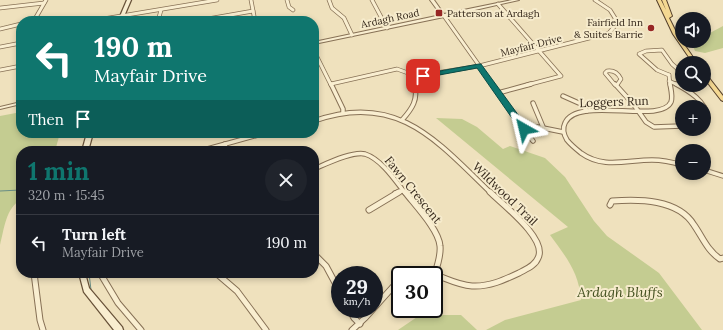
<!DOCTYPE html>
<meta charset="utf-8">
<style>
:root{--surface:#171b24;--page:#20242c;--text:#f1f3f6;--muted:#9ea1a6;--line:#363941;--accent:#0f766e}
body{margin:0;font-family:Lora,serif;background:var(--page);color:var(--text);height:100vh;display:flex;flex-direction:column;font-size:15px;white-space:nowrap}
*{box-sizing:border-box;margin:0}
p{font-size:13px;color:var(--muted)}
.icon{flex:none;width:22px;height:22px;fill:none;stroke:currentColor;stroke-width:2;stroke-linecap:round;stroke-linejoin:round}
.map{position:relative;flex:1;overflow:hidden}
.details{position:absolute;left:16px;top:146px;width:303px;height:132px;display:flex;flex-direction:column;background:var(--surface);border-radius:16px;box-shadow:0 2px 6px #0003}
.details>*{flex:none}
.guide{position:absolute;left:16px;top:16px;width:303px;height:122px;border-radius:16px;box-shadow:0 2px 6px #0003;background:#0f766e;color:#fff;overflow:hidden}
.fabs{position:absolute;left:675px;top:12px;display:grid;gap:8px}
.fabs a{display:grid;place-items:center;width:36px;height:36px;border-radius:50%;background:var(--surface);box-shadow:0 2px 6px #0003;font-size:20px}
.speed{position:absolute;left:331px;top:266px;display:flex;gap:8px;font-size:20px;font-weight:700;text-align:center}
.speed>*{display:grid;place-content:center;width:52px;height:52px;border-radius:50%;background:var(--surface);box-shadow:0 2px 6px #0003;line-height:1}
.speed small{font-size:10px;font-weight:400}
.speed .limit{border:2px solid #111;border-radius:6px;background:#fff;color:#111}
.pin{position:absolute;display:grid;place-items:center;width:34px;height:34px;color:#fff;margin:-17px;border-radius:8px;box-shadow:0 2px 6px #0006}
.me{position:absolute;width:44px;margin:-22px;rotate:323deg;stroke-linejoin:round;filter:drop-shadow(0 0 3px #0008)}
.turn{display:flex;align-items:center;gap:14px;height:84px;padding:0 12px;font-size:18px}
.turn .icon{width:52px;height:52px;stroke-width:2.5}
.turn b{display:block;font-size:28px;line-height:34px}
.then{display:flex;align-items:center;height:38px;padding:0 12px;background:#0003;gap:8px;font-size:15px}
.round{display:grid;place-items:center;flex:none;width:42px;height:42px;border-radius:21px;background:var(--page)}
.summary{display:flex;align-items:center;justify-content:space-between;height:68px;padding:0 12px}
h1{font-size:24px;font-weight:700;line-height:30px;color:var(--accent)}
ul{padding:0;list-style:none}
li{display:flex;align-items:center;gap:12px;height:56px;padding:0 12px;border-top:1px solid var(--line)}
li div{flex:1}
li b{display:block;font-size:15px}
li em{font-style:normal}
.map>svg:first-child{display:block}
.green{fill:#c4cc91}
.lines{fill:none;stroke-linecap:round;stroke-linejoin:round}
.stream{stroke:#688d85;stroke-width:1}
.minor-far2-casing{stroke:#877156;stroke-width:4.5}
.minor-far1-casing{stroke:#877156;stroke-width:5.5}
.minor-casing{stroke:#877156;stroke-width:7}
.tertiary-casing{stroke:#877156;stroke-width:2}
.secondary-casing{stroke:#685239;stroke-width:2.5}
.primary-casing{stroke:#543f2b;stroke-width:2}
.minor-far2{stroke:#f9eed0;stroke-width:3}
.minor-far1{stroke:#f9eed0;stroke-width:3.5}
.minor{stroke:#f9eed0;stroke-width:5}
.tertiary{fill:#f9eed0;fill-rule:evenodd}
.secondary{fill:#f9eed0;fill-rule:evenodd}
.primary{fill:#f4d892;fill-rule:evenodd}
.route{fill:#0f766e;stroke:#0a4d48}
.poi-dot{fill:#972624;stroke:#f6ebcc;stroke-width:1.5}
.labels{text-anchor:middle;stroke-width:4;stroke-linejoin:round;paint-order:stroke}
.far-poi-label{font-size:10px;fill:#35281b;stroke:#f6ebcc;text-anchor:start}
.far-street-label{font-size:10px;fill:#35281b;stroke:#f6ebcc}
.street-label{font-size:12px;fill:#35281b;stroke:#f6ebcc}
.near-park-label{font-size:14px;font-style:italic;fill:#455221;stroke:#f6ebcc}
</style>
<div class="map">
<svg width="723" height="330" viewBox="0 0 723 330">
<rect width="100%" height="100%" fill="#efe1bd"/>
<!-- green -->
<g class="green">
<path d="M723 26V48L705 53 695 51 691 41H704V33L708 34Z"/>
<path d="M21 112V133H60L55 151H21V200C6 207 4 230 0 245V116Z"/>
<path d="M436 118 462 119 477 127 503 149 510 146 545 158 565 177 594 221 607 236 659 273 702 330H486L505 320 581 300C579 272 566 257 550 235L568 227Z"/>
<path d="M420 315H461L477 330H398Z"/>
</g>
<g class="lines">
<!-- stream -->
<g class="stream">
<path d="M0 191 21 190"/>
<path d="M89 273 91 290"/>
</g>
<defs>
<g id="minor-far2">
<path d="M251 0 255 21"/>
<path d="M287 0 289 7 293 10"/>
<path d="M329 0 332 8 344 18 352 35"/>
<path d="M372 0 387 28"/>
<path d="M498 4 561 76 527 85"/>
<path d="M0 8 44 3"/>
<path d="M444 16 493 85"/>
<path d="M31 21 35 19 46 0"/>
<path d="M91 21 217 0"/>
<path d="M158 21 161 10"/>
<path d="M196 21 253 11"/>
<path d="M0 29 21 24"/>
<path d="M0 47 21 43"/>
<path d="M314 51 331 85"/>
<path d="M0 70 21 66"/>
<path d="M669 75 670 85"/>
<path d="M669 75 657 70 639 54 646 51 662 50 672 64 680 71"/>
<path d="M411 77 479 66 609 33 614 27 615 18 610 10 595 0"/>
<path d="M669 81 678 85"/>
<path d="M331 84 397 69 408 73 414 85"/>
<path d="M615 85 605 73 607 71C614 70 618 73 621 79L617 85"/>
</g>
<g id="minor-far1">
<path d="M331 84 343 109V113"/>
<path d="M492 84 533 141"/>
<path d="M615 84 634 105 646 122 654 127 682 126"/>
<path d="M670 84C671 90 673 97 671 102 661 125 577 95 565 123 562 129 564 135 567 140 571 145 576 149 581 153 603 169 627 160 652 160 662 160 672 162 682 165"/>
<path d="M676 84C689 91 706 101 708 118L704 123"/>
<path d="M498 93 531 84"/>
<path d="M563 96 581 104 587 111"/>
<path d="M533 103 543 127"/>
<path d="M402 120C412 109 419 99 414 84"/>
<path d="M314 121C397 91 437 141 491 193"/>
<path d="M524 129 538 127 563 132"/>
<path d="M225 144 226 151"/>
<path d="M200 151 265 133"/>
<path d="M314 169C326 164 352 151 365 154 381 159 395 180 405 193"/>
<path d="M704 170 723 176"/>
<path d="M395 193 402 191"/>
</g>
<g id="minor">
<path d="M405 192C415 205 439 230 440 246 441 255 438 264 435 273"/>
<path d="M610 205 612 201C639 199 678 199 694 225 703 238 707 250 720 259L723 258"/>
<path d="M369 210 399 192"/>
<path d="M314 254 326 266 340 292"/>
<path d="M34 273 40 320 43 330"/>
<path d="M100 273 118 303 141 330"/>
<path d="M216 273 237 291 266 330"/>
<path d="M407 275C436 267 446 284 472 286 489 287 504 280 519 273 526 269 535 266 538 258 548 239 502 204 490 192"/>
<path d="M349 309 354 318 360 324"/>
<path d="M352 330 365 318 400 279"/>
</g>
<g id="tertiary">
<path d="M430 0H434L444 14 512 0H519L444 17 314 44V42L441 15Z"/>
<path d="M21 102V104L0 109V107Z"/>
</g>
<g id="secondary">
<path d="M127 0H131L122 21H118Z"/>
<path d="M87 133H93L88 151H82Z"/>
<path d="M79 273H85L89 288 122 327 123 330H114L84 292Z"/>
</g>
<g id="primary">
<path d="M657 0H661L666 10 662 0H666L672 16 669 18 677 34 697 63H693L673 34Z"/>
<path d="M704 73 706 74 723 96V101L721 100 704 78Z"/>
</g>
</defs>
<!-- minor-far2 casing -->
<use href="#minor-far2" class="minor-far2-casing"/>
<!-- minor-far1 casing -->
<use href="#minor-far1" class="minor-far1-casing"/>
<!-- minor casing -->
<use href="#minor" class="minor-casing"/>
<!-- tertiary casing -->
<use href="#tertiary" class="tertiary-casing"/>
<!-- secondary casing -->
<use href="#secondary" class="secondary-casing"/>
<!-- primary casing -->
<use href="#primary" class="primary-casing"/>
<!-- minor-far2 -->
<use href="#minor-far2" class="minor-far2"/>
<!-- minor-far1 -->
<use href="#minor-far1" class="minor-far1"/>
<!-- minor -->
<use href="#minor" class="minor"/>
<!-- tertiary -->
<use href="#tertiary" class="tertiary"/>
<!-- secondary -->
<use href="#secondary" class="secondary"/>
<!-- primary -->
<use href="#primary" class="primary"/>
</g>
<!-- route -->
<path class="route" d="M479 64H481L527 127 528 129 527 131H521L477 68 423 78 419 76 423 74Z"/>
<!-- markers -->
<g class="poi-dot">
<rect x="435" y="9" width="8" height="8" rx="2"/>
<circle cx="651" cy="28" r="4"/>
</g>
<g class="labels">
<!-- far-poi labels -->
<g class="far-poi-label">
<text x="447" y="17">Patterson at Ardagh</text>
<text x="643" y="26" text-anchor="end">Fairfield Inn<tspan x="643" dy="12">&amp; Suites Barrie</tspan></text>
</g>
<!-- far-street labels -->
<g class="far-street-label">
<text transform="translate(390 18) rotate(-12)" y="4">Ardagh Road</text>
<text transform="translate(531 45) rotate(-14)" y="4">Mayfair Drive</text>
</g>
<!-- street labels -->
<g class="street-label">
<text transform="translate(614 102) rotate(-2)" y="4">Loggers Run</text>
<text transform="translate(413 190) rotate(51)" y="4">Fawn Crescent</text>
<text transform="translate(505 194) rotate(44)" y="4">Wildwood Trail</text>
</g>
<!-- near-park labels -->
<g class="near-park-label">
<text x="620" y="297">Ardagh Bluffs</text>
</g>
</g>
</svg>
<div class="fabs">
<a><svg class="icon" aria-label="sound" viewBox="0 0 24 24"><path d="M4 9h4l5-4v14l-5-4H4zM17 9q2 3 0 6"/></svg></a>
<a><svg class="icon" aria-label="search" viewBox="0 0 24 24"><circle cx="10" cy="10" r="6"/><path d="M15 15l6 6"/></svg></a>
<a>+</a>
<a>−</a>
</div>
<div class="speed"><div>29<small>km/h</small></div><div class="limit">30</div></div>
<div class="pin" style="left:423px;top:76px;background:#d93025"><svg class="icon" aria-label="arrive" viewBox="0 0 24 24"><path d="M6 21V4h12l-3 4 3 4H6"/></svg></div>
<svg class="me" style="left:524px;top:129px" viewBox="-20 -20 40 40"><path d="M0-17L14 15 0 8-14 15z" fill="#0f766e" stroke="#fff" stroke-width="4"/></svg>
<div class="guide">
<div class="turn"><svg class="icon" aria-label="left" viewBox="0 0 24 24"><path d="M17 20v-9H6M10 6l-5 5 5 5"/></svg><div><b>190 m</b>Mayfair Drive</div></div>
<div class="then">Then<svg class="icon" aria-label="arrive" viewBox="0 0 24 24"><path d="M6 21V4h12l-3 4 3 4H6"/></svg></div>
</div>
<section class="details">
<div class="summary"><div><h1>1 min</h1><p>320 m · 15:45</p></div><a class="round"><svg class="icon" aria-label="close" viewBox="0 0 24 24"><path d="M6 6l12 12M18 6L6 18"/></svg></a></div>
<ul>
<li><svg class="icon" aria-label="left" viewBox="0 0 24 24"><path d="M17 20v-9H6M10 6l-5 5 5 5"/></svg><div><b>Turn left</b><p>Mayfair Drive</p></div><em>190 m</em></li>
</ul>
</section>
</div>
